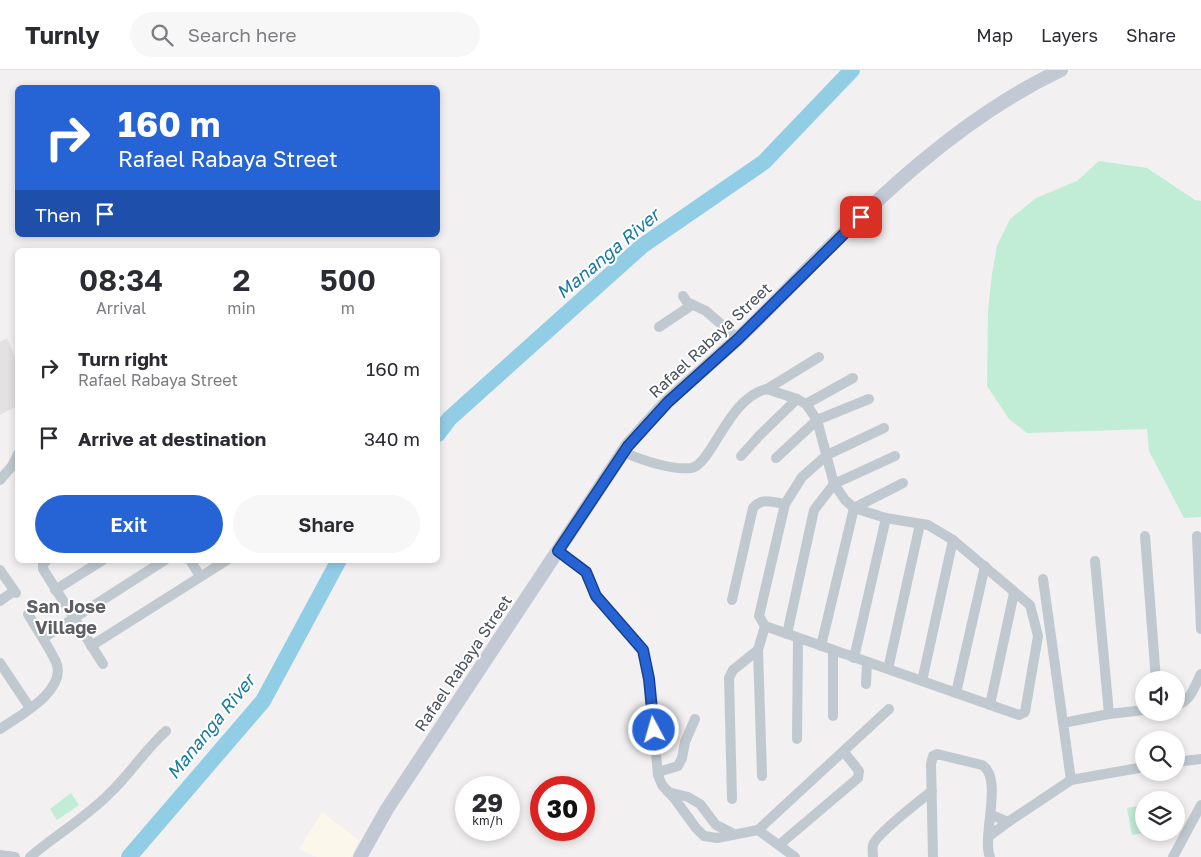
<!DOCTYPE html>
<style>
:root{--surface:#fff;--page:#f7f7f7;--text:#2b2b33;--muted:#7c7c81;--line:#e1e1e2;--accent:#2664d6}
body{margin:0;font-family:"Golos Text",sans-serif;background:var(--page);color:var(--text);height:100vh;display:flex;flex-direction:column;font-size:19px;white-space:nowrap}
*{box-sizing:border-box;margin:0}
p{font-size:16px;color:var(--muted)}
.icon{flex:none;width:28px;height:28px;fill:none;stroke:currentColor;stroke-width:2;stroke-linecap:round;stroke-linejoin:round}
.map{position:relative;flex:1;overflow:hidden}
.panel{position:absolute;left:15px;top:178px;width:425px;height:315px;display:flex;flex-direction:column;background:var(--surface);border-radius:8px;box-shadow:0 2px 8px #0003}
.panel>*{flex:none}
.banner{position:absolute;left:15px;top:15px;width:425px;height:152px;border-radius:8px;box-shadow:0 2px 8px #0003;background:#2664d6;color:#fff;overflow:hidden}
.tools{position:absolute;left:1135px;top:601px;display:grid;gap:10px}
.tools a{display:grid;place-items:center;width:50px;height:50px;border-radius:50%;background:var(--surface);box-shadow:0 2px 8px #0003;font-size:25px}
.speed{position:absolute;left:455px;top:706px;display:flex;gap:10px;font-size:25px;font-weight:700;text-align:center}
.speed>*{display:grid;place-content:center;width:65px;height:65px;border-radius:50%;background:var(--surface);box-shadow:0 2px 8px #0003;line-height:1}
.speed small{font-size:12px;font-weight:400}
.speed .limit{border:8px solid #d22;background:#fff;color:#111}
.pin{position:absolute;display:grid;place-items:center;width:42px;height:42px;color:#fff;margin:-21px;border-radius:10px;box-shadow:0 2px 8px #0006}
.me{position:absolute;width:55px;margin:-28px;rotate:354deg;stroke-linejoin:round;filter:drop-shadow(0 0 4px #0008)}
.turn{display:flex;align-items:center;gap:18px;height:105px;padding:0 20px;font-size:22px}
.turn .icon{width:65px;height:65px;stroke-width:2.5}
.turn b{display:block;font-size:35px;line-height:42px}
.then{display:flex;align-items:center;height:48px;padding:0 20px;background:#0003;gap:10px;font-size:19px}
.eta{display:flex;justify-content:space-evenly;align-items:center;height:85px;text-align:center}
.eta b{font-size:30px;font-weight:600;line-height:35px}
.cta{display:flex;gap:10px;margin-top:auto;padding:10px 20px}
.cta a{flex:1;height:58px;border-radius:30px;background:var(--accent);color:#fff;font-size:20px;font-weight:600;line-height:58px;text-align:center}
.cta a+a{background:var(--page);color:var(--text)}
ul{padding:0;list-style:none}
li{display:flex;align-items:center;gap:15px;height:70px;padding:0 20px}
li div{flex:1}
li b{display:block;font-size:19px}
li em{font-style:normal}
header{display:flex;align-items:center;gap:30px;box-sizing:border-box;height:70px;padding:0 25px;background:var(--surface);border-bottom:1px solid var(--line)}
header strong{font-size:24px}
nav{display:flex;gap:28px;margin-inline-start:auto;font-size:18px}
.search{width:350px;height:45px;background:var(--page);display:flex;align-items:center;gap:12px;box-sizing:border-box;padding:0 18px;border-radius:28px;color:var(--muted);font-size:19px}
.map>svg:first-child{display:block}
.commercial{fill:#fbf8eb}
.education{fill:#e3e1e1}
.green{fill:#c1ecd6}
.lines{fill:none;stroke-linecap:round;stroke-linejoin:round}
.river{stroke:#92cde6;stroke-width:16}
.street{stroke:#c1c9d0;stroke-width:10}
.secondary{stroke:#c2c9d5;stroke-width:14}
.route-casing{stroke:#19418b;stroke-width:12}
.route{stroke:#2664d6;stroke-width:9}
.labels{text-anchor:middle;stroke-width:4;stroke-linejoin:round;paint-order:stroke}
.street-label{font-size:16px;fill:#49515c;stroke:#fff}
.water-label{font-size:18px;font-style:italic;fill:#1679a1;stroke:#fff}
.neighbourhood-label{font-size:18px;font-weight:bold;fill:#5d5f64;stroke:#fff}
</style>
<header>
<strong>Turnly</strong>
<div class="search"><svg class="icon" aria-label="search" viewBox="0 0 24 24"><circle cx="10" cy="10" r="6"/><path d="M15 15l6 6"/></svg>Search here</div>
<nav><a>Map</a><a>Layers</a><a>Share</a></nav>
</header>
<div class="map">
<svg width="1201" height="787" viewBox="0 0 1201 787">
<rect width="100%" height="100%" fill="#f2f0f0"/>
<!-- commercial -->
<path class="commercial" d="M322 742 359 770 351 787H317L299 779Z"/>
<!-- education -->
<path class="education" d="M7 268 17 292V336L0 345V272Z"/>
<!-- green -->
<g class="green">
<path d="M1099 91 1147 98 1195 130 1201 131V447L1184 448 1149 381 1147 359 1027 363 1009 349 987 316 988 241 992 204 997 176 1010 149 1036 128 1077 111Z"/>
<path d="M71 723 79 735 57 750 50 739Z"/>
<path d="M1144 735 1145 763 1132 765 1127 738Z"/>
</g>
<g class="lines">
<!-- river -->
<g class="river">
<path d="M438 364 449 349 642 176 764 92 852 0"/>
<path d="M129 787 263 631 339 490"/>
</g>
<!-- street -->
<g class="street">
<path d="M683 226 687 232 706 241 738 269"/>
<path d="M659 257 692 235"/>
<path d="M767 319 797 329 806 334 817 350 834 414 845 430 854 438 886 448 928 455 953 470 1030 535 1038 566 1025 642 1019 645 765 556 759 546 785 434 802 407 827 385 884 358"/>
<path d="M806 334 853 308"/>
<path d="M623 382C642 390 671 400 691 398 712 395 728 327 767 319L819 287"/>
<path d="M741 386 759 366 797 329"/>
<path d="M776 388 817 350 869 329"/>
<path d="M0 410 12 396 18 384"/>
<path d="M1145 466 1156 610"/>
<path d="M1197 466 1201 559"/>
<path d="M558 481 586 502 590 509 596 526 643 580 649 609 658 705 662 715 674 728 696 758 704 766 717 768 758 760 889 639"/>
<path d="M47 490 43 494V499L103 594"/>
<path d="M190 490 200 506"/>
<path d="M1095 491 1109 644"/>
<path d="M0 500 16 523"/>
<path d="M1043 509 1071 710"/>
<path d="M55 520 103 490"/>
<path d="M732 530 753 438C762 427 773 432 785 434"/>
<path d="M0 531 14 521"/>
<path d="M787 564 814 440 834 414 895 386"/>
<path d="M43 568 165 490"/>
<path d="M91 576 227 490"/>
<path d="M821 576 854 438 903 413"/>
<path d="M854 588 886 448"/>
<path d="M0 593 30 638"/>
<path d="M888 599 920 454"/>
<path d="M922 611 953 470"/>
<path d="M866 614 867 592"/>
<path d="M956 623 985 496"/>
<path d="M990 635 1014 523"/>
<path d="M1176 635C1191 632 1195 615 1201 604"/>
<path d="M833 646V580"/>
<path d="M1063 653 1109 644 1144 640"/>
<path d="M0 659C19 646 68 620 56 592 48 575 37 560 28 544"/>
<path d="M797 669 798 568"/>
<path d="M1176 692 1201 689"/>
<path d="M658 702 678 696 682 688 685 672 695 649"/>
<path d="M762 706 758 580 765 556"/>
<path d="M668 722 688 727 700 734 716 755 734 764"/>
<path d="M732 729 729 608 733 600 758 580"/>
<path d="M1008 752 1071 710 1144 697"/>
<path d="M758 760 795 787"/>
<path d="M988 767 1008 752 992 745"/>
<path d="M779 775 858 708 859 701 844 682"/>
<path d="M0 785 15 787"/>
<path d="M30 787C56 765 85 748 109 724 130 704 145 680 166 661"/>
<path d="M873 787C873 784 872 778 873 775 876 764 922 729 932 721"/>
<path d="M933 787 931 694 933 686 937 684 982 695C1004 708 981 768 990 787"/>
<path d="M1173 787 1201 735"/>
</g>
<!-- secondary -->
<path class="secondary" d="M360 787 387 739 627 376C641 361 654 345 668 331 697 304 727 280 755 252 848 159 940 57 1061 0"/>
</g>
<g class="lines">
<defs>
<path id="route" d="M654 660 649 609 643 580 596 526 586 502 558 481 628 376 668 332 738 269 861 147"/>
</defs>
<!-- route casing -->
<use href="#route" class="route-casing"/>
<!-- route -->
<use href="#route" class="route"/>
</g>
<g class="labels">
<!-- street labels -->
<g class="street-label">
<text transform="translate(710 270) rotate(-43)" y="6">Rafael Rabaya Street</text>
<text transform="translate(463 593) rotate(-56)" y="6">Rafael Rabaya Street</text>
</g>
<!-- water labels -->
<g class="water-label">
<text transform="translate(608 184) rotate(-40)" y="6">Mananga River</text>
<text transform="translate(211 657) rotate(-51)" y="6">Mananga River</text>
</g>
<!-- neighbourhood labels -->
<g class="neighbourhood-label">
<text x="66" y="543">San Jose<tspan x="66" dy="21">Village</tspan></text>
</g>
</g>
</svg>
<div class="tools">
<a><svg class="icon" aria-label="sound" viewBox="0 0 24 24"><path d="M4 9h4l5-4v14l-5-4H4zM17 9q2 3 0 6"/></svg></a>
<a><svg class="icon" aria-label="search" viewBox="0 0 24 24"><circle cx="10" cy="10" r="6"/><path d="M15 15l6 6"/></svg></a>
<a><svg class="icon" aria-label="layers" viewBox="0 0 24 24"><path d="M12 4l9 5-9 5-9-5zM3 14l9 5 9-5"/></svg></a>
</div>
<div class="speed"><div>29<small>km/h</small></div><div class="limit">30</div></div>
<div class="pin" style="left:861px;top:147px;background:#d93025"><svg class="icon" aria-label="arrive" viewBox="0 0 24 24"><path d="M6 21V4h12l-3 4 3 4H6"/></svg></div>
<svg class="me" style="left:654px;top:660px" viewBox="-20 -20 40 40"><circle r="17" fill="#2664d6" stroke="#fff" stroke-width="3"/><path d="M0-11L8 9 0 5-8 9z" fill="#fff"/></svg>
<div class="banner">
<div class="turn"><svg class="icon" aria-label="right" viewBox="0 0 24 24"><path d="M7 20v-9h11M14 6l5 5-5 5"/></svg><div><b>160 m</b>Rafael Rabaya Street</div></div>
<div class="then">Then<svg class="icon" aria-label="arrive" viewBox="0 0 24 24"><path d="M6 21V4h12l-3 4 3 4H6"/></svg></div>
</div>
<section class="panel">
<div class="eta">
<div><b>08:34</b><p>Arrival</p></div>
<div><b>2</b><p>min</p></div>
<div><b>500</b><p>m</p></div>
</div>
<ul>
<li><svg class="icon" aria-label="right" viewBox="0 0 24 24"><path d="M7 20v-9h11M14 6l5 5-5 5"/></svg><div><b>Turn right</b><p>Rafael Rabaya Street</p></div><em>160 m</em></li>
<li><svg class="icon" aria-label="arrive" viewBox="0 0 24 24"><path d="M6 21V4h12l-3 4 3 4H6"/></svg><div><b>Arrive at destination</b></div><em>340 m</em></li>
</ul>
<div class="cta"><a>Exit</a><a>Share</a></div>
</section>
</div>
